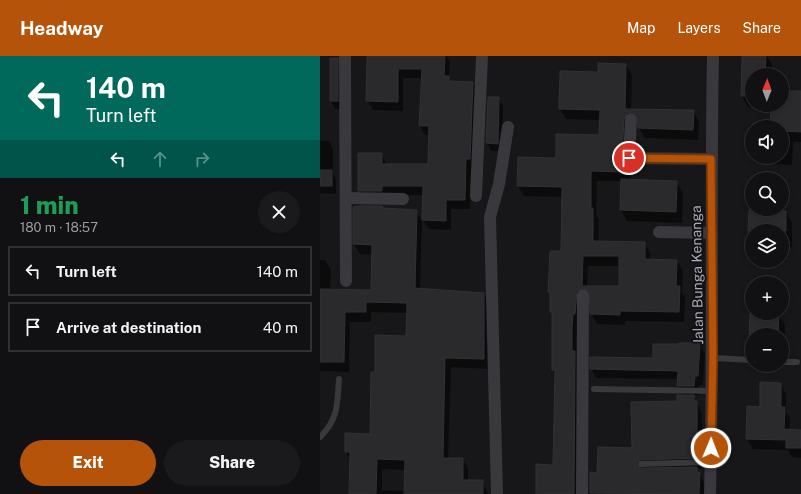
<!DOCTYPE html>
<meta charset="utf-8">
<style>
:root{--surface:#111012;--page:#1a191b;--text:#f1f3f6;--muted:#9c9d9f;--line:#303032;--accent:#b45309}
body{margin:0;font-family:"Public Sans",sans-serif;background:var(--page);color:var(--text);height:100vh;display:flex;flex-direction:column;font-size:15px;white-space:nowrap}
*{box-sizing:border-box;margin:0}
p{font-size:13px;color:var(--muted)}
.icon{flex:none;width:22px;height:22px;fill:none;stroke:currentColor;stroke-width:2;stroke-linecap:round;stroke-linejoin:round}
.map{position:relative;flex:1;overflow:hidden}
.side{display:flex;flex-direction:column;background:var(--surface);width:320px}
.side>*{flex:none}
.banner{background:#00695c;color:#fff;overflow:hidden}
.needle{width:26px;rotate:1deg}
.controls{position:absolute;left:425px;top:12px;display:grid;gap:8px}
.controls a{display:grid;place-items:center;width:44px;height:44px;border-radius:50%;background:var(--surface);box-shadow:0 2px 6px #0003,0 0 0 1px var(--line);font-size:20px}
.pin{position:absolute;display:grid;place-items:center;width:34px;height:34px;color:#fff;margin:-17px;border:2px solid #fff;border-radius:50%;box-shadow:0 1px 4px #0007}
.me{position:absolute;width:44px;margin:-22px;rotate:1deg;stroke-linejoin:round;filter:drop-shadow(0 0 3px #0008)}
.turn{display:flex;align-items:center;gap:14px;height:84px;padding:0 20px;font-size:18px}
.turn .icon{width:52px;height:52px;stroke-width:2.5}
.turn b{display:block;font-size:28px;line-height:34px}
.lanes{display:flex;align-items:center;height:38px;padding:0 20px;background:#0003;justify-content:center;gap:20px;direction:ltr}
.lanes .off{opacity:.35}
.round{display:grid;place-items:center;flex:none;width:42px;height:42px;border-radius:21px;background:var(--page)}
.headline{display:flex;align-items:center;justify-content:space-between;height:68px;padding:0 20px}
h1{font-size:24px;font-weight:800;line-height:30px;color:#1e9e55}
.cta{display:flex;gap:8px;margin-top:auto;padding:8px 20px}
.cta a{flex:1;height:46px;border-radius:24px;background:var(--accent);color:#fff;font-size:16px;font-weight:800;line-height:46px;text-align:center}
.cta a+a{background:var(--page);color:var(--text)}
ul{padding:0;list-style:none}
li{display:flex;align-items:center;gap:12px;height:50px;margin:0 8px 6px;padding:0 12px;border:2px solid var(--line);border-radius:0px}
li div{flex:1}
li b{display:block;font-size:15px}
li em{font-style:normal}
header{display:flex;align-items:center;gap:24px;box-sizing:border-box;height:56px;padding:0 20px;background:var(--accent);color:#fff}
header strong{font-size:19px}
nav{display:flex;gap:22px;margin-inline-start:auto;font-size:14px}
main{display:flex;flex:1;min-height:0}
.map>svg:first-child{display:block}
.shadow{fill:#0007;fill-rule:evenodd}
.building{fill:#2a292c;stroke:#323034;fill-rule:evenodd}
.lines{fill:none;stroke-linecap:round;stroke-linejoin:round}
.lane{stroke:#38383d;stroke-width:6}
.street{stroke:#38383d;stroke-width:12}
.route-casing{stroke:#753606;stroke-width:10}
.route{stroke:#b45309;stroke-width:7}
.labels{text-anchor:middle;stroke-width:4;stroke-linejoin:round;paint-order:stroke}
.street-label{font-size:14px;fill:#a9a9b8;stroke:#121113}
</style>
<header>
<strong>Headway</strong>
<nav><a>Map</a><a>Layers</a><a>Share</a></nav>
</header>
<main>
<section class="side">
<div class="banner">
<div class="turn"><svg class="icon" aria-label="left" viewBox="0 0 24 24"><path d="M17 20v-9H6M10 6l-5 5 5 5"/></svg><div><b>140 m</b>Turn left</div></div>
<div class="lanes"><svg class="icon" aria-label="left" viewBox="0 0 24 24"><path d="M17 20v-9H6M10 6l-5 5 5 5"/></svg><svg class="icon off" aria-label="ahead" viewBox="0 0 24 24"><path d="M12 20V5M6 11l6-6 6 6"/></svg><svg class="icon off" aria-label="right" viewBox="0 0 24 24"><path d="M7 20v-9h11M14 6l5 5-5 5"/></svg></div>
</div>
<div class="headline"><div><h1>1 min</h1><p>180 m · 18:57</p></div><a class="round"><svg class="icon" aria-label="close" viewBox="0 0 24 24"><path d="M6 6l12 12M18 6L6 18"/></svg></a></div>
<ul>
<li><svg class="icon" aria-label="left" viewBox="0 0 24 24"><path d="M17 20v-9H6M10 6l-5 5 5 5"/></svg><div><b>Turn left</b></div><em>140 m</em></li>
<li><svg class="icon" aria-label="arrive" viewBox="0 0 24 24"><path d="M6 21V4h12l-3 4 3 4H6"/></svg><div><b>Arrive at destination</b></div><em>40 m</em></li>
</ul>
<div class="cta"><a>Exit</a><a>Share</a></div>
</section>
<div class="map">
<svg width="481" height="438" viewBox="0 0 481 438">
<rect width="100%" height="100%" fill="#171618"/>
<!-- shadow -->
<g class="shadow">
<path d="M48 0H126L130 6 129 22 132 26 153 27 158 36 155 112H151L150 153H131V174L109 173 103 164 104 139H67L44 144 39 134 61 98 67 109H109L110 79H105L100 70 103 22H83V55L53 54 48 45Z"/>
<path d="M423 0H447L452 8V19H432V49H462V36H481V86H473L472 109 451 108 447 101H462V71H451L452 52 428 51 422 40Z"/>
<path d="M11 3H17L21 11 22 53H15L11 45Z"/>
<path d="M306 9 312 19 311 54 373 55 379 65 378 84 325 82 319 72V66L310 69 307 113 310 119V125L356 126 363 137 362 167 307 165 301 154 302 125H277L276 158 279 163 278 186 324 187 330 197V204L357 205 363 215 362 236 365 242 364 266 305 265V269L277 268 271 258V242L269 241 260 438H217L234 407 236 320 233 314 231 239 229 236 242 196 243 141 204 140 198 130 236 103 280 80V64L246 63 240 53 279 17ZM268 210H300L299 231H267Z"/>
<path d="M169 42H178L183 50 182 95H171L167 87Z"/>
<path d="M0 85H9L13 93V118L16 123V138L0 137Z"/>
<path d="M34 152 96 155 102 165 100 233 164 238 170 248V313L131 311 128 403H143L148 413V425H162L168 438H29L31 405 26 396 51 379 56 317 87 281V257L51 256V266H30L29 316 0 315V204H5L11 214 10 234 52 235 53 199 40 198 34 188ZM62 413 86 414 85 435 62 434Z"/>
<path d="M430 155 466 156 472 167V191H462V175H432V184L429 179Z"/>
<path d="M431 257 458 258 465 269 464 311 436 310 435 309H462V279H432V303L430 299Z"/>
<path d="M380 288 385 298 383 329H379V339H373L382 357V412H376L385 428V438H270L271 417 278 418 313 393 364 340 358 330V323L276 322 271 313 334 303V289Z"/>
<path d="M461 328 466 338V356L470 362 469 375H481V402L472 401 468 394 433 393 427 383 441 352Z"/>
</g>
<!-- building -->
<g class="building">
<path d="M47 0H125L124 20H129V25L153 26 150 103H146L145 144H126V165L102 164 103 130H62V135H38V97H62V108H108L109 70H99L102 13H78V46L46 45Z"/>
<path d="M422 0H446L445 19H432V40H421Z"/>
<rect x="10" y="2" width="8" height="43"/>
<path d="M278 7 306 8 305 53 374 54 373 74 318 72 317 59 312 56 307 57 304 63 302 102 304 108V116L271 115V152H273V185L325 186V203L357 204 356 230H360L359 256 300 255V259L270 258 269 235 263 232 257 235 255 258H253L252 271V295H255V300L254 438H216V408L232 409 233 407 235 314H232V256H230V236H228L230 195H241L242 131 197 130 198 101 236 102V78L279 79 280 54 239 53 240 15 278 16ZM263 200H299V230H262Z"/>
<path d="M462 35H481V76L462 75V71H450L451 49H462Z"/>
<path d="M168 41H179L178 88 166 87Z"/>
<rect x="0" y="114" width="12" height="16"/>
<path d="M301 123 357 125 356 156 300 154Z"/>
<path d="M38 150H62L63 152 97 154 95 232 164 237V303L125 302 123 402H143V424H163V438H84L85 404 57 403 56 438H29L30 396H25V377L50 378 51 316H55V279L86 280 87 247 46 246V256H25L24 306H0V233L51 234 52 189 33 188V151Z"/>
<path d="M429 154 466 155V175H428Z"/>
<path d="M430 257H459L458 279H429Z"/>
<path d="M359 287H380L378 320H375L374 330H357L358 315 270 313V301L333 302V288H359Z"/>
<path d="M440 326 461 327V351H465L464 373 481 374V392H466V384L426 383 427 350 440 351Z"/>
<path d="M357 339H374V345H377V402L321 404 317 406V409L321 412 377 411V416H380L379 438 270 437V416L277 417 278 391 312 392 311 346 357 345Z"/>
</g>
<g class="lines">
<!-- lane -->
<g class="lane">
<path d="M393 302 432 304"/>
<path d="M462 306H477"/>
<path d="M274 333 393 335"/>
<path d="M0 381C19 363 17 347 19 323"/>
<path d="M321 408 391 406"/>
</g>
<!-- street -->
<g class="street">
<path d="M25 0 26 225"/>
<path d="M311 63 309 102 391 103"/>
<path d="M156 140 162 0"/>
<path d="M26 142 83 143"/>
<path d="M339 176 392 177"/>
<path d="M177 438 170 161 179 128 188 71"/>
<path d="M262 438 263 239"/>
<path d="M390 438C394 292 390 146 393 0"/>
</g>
</g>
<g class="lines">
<defs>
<path id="route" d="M309 102 391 103 393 302 391 392"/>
</defs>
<!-- route casing -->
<use href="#route" class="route-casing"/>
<!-- route -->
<use href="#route" class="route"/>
</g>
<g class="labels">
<!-- street labels -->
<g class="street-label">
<text transform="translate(377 219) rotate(-91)" y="5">Jalan Bunga Kenanga</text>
</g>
</g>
</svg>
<div class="controls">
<a><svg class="needle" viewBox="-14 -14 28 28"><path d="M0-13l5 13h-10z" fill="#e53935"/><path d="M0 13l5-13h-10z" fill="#9c9d9f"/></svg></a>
<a><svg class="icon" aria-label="sound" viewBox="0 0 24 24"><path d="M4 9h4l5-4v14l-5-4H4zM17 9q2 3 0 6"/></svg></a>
<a><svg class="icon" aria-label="search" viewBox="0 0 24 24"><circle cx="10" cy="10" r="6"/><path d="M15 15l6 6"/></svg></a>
<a><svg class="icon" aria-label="layers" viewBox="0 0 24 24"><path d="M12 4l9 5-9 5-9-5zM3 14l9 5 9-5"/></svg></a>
<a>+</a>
<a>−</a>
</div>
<div class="pin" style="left:309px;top:102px;background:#d93025"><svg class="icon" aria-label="arrive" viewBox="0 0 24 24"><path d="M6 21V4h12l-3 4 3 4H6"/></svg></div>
<svg class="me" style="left:391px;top:392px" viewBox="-20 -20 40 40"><circle r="17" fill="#b45309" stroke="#fff" stroke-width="3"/><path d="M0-11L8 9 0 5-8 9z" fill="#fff"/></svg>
</div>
</main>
